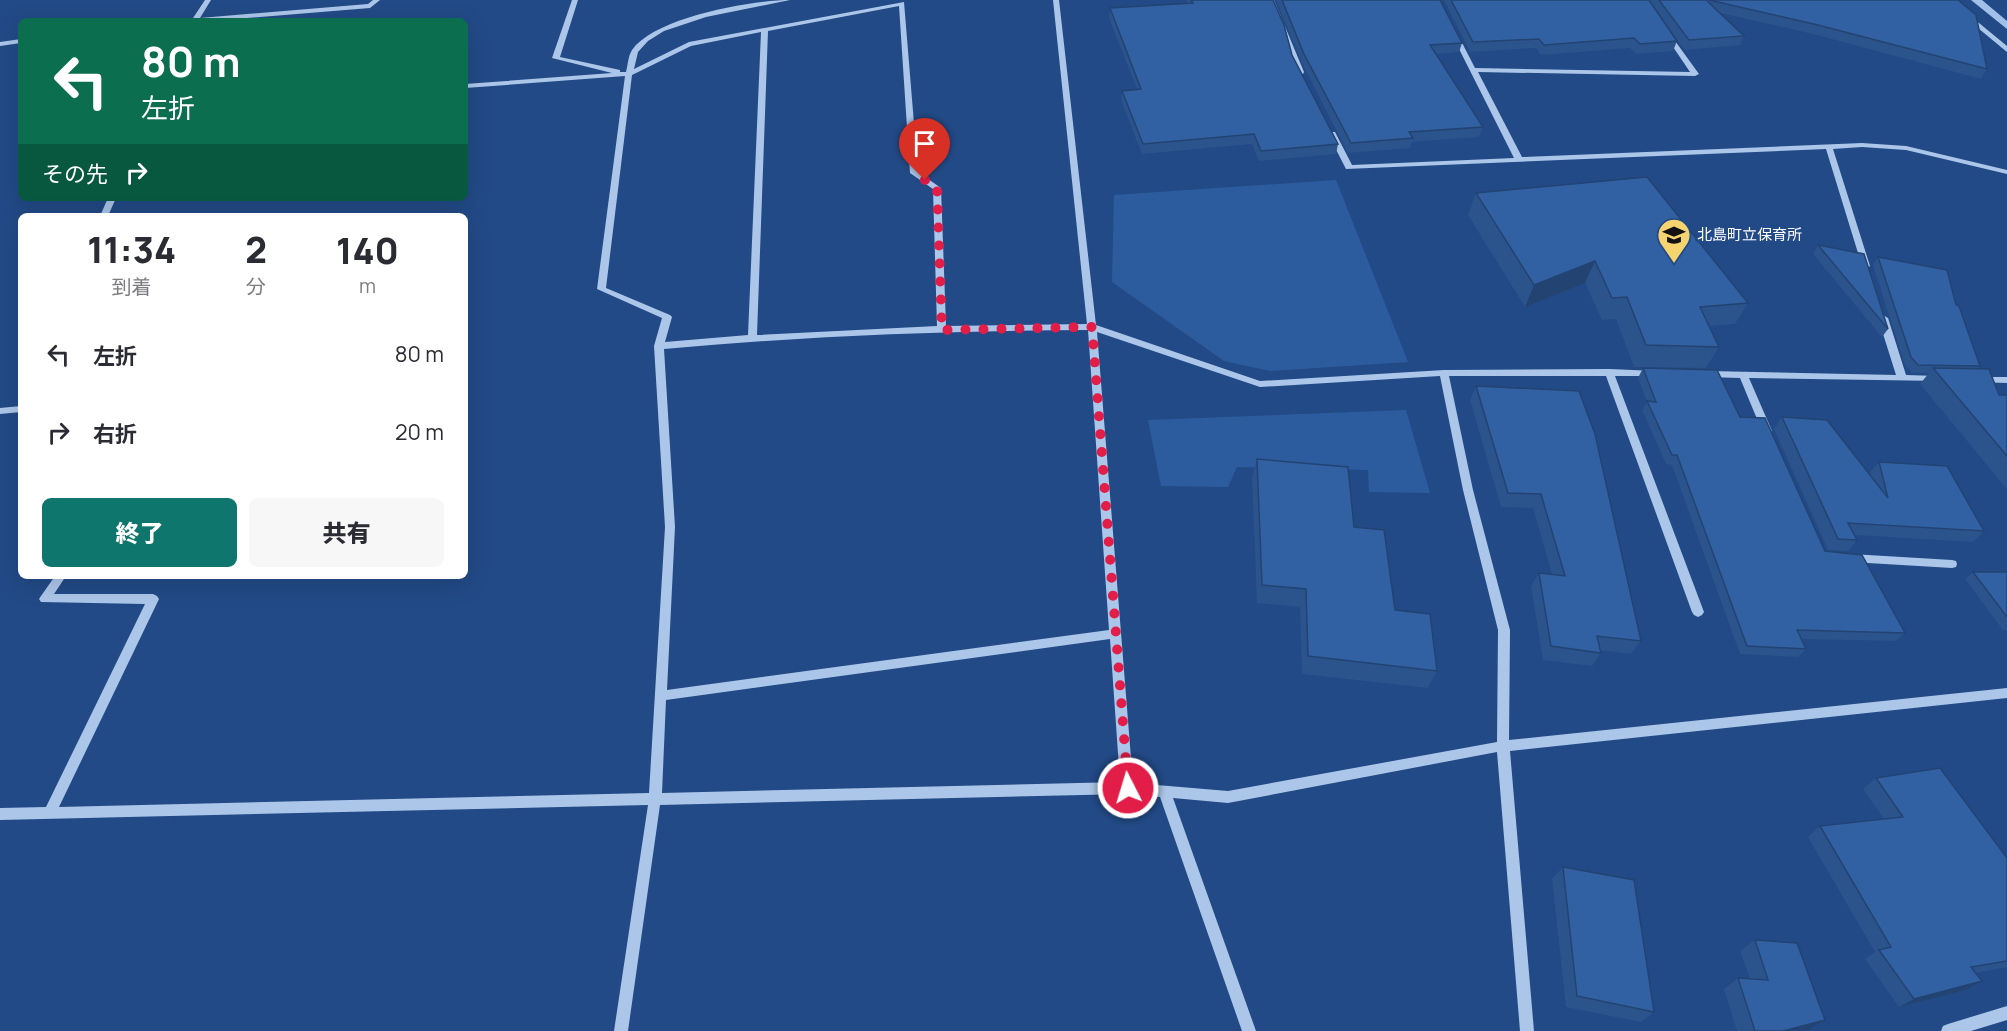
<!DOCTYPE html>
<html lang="ja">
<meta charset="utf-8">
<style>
:root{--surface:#fff;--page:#f7f7f7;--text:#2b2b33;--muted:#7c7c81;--accent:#0f766e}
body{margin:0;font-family:Manrope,"Noto Sans JP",sans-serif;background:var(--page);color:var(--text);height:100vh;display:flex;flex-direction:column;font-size:22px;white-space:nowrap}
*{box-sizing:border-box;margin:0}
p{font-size:20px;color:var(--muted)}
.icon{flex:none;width:33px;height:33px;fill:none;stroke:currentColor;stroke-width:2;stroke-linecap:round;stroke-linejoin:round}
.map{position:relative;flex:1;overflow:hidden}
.sheet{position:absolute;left:18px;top:213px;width:450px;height:366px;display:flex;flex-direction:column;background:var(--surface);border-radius:9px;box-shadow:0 6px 24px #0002}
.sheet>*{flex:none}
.guide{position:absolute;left:18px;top:18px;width:450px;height:183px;border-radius:9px;box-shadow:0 6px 24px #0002;background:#0b6e4f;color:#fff;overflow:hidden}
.pin{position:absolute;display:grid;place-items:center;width:51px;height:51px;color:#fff;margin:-62px -26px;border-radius:50% 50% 50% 0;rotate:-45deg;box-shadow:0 0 6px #0007}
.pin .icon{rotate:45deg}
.me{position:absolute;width:66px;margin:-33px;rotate:355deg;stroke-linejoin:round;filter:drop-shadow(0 0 4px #0008)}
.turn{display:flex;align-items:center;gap:21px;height:126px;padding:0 24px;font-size:27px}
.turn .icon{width:78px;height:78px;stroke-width:2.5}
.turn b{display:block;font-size:42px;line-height:51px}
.then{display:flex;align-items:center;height:57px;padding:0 24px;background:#0003;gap:12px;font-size:22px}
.eta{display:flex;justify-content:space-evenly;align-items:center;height:102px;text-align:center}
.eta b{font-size:36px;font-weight:800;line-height:42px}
.cta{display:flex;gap:12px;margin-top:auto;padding:12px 24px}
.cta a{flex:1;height:69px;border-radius:9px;background:var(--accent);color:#fff;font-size:24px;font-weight:800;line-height:69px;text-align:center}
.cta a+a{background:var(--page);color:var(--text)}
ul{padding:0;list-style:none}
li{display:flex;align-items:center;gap:18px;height:78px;padding:0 24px}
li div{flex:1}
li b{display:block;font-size:22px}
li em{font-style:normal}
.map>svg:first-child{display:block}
.green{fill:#2d5c9e}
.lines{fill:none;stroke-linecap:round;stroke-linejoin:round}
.stream{fill:#a0c0ea;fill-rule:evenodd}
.minor{fill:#acc6e9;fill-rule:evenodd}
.wall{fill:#2b538c}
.shaded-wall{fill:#234472}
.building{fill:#3261a3;stroke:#234472;stroke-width:1.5}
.route{stroke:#e11d48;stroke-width:10;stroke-dasharray:0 18}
.labels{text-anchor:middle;stroke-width:6;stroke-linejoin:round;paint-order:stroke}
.poi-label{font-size:15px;fill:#fff;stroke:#224a86;text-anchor:start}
</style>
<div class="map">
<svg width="2007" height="1031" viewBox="0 0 2007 1031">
<rect width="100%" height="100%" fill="#224a86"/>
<!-- green -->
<g class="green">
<path d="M1336 180 1408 362 1270 371 1224 361 1112 282 1114 195Z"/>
<path d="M1406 410 1430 493 1369 492 1368 470 1237 467 1228 487 1161 486 1148 420Z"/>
</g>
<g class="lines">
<!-- stream -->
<path class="stream" d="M1971 0H1982L2007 21V29Z"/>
<!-- minor -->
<g class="minor">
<path d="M205 0H211L200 18 368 4 373 0H380L370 8 210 21H182L193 18Z"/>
<path d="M572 0H578L560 57 620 70V72H626C628 65 628 56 632 50 655 17 752 0 790 0L706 17 664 31 648 41 638 52 634 69 689 42 904 2 918 172 941 188 946 326 1087 324 1053 0H1059L1096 325 1260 381 1444 370 1609 369 1656 371 1658 373 1656 375 1653 376H1615L1704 612 1702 615 1698 617 1694 615 1692 612 1606 376H1449L1473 490 1510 630 1509 740 2007 688V698L1510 751 1534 1031H1520L1497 752 1228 803 1173 798 1256 1031H1242L1160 797 1127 794 660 805 628 1031H614L648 805 0 820V808L46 807 145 604 41 602 39 599 41 596 55 576H66L54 594H153L157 596 159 599 59 807 649 793 665 527 654 346 662 318 597 289 625 76 465 88V84L612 73 552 58ZM899 6 910 173 933 189 937 326 757 335 768 31ZM761 32 748 335 665 342 672 317 670 315 606 288 632 75 691 46ZM1088 330 1109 630 667 690 675 527 664 349C805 336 946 331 1088 330ZM1097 332 1260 387 1440 376 1463 490 1498 630 1497 742 1228 791 1133 783ZM1110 639 1120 782 662 793 666 700Z"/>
<path d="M1268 0H1274L1304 72 1303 74 1296 72Z"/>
<path d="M1944 0H1951L2007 46V52Z"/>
<path d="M1455 33 1458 35 1475 68 1690 72 1665 35 1668 33 1670 34 1699 74 1695 76 1478 72 1522 157 1862 143 1906 146 2007 170V174L1906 150 1862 147 1833 149 1870 266 1866 269 1862 266 1826 149 1346 169 1328 134 1329 132H1335L1352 165 1514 158 1452 35Z"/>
<path d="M21 39V43L0 46V42Z"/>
<path d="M108 198H116L108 216H100Z"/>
<path d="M1883 315 1888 318 1906 375 1938 376 1943 379 1941 381 1749 378 1772 431 1767 435 1762 431 1740 378 1707 377 1702 374 1707 371 1896 375 1878 318Z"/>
<path d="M1980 377H2007V383L1977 382 1975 380Z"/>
<path d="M21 406V412L0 414V408Z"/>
<path d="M1851 554 1952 560 1956 561 1957 564 1956 567 1952 568 1851 562 1847 561 1846 558 1847 555Z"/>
<path d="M2007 1006V1020L1971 1031H1941L1943 1026 1948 1024Z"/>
</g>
</g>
<!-- wall -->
<g class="wall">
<path d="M1186 0H1273L1292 55 1338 144 1336 154 1259 161 1252 144 1142 154 1121 100 1122 91 1137 89 1109 18 1110 8 1187 3Z"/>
<path d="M1276 0H1440L1462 43 1459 52 1435 54 1483 127 1479 137 1412 142 1410 148 1348 153 1302 63Z"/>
<path d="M1444 0H1958L1987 69 1981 79 1813 34 1720 13 1744 36 1740 45 1685 50 1649 1 1677 41 1673 51 1636 54 1630 48 1541 55 1536 48 1470 52Z"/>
<path d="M1476 193 1748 303 1735 324 1710 326 1719 347 1706 368 1634 367 1616 319 1602 320 1585 283 1525 307 1468 215Z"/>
<path d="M1818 245 1888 329 1882 337 1813 254Z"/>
<path d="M1878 257 1956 305 1980 366 1977 369 1999 395H2007V489L1920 384 1929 373H1912L1905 365 1873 265Z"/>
<path d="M1643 368 1740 417 1825 551 1905 633 1896 641 1801 639 1806 649 1798 657 1740 654 1672 465 1666 464 1642 410 1647 402 1638 378Z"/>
<path d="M1476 386 1641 641 1631 654 1600 650 1601 653 1592 666 1543 660 1531 586 1539 573 1552 574 1533 508 1501 507 1470 400Z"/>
<path d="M1782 417 1869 473 1879 462 1984 531 1973 542 1855 535 1857 540 1848 551 1828 550 1774 429Z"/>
<path d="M1257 459 1395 610 1437 671 1428 688 1302 674 1300 607 1257 603 1252 478Z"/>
<path d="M1973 572H2007V630H2003L1965 579Z"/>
<path d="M1876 778 2007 858V967L1975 973 1982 981 1966 990 1899 1007 1865 959 1875 952 1808 837 1820 826 1884 819 1863 789Z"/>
<path d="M1563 867 1654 1012 1641 1022 1566 1007 1552 879Z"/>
<path d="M1755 940 1808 1030 1737 1031 1724 989 1738 978 1750 979 1740 951Z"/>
</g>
<!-- shaded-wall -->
<g class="shaded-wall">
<path d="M1595 261 1585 283 1525 307 1534 285Z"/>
<path d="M1982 981 1966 990 1899 1007 1914 999Z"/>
<path d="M1825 1020 1808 1030 1783 1031Z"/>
</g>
<!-- building -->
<g class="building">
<path d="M1191 0H1273L1284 25 1292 55 1338 144 1261 151 1254 134 1143 144 1122 91 1141 89 1110 8 1193 3Z"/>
<path d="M1282 0H1440L1462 43 1430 45 1483 127 1409 132 1413 138 1351 143 1304 54Z"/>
<path d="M1451 0H1649L1677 41 1640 44 1634 38 1544 45 1539 39 1473 42Z"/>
<path d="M1659 0H1706L1744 36 1689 40Z"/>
<path d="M1709 0H1958L1976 15 1987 69 1818 25Z"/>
<path d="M1647 177 1748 303 1700 307 1719 347 1646 345 1627 297 1612 298 1595 261 1534 285 1476 193Z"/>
<path d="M1818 245 1864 254 1888 329Z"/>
<path d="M1878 257 1947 270 1956 305 1959 306 1980 366 1918 365 1911 357Z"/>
<path d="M1643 368 1717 370 1740 417 1765 418 1825 551 1862 555 1905 633 1797 630 1806 649 1747 646 1677 455H1672L1647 401 1656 402Z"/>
<path d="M1933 368 1989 369 1999 395H2007V456Z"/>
<path d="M1476 386 1579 391 1595 434 1641 641 1597 636 1601 653 1551 646 1539 573 1565 576 1541 494 1508 493Z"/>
<path d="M1782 417 1827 420 1888 498 1879 462 1947 466 1984 531 1848 523 1857 540 1838 539Z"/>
<path d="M1257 459 1348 467 1354 527 1384 530 1395 610 1430 614 1437 671 1308 656 1306 589 1262 585Z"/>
<path d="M1973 572H2007V617Z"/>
<path d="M1940 768 2007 858V961L1971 967 1982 981 1914 999 1879 950 1891 947 1820 826 1903 817 1876 778Z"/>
<path d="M1563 867 1634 880 1654 1012 1577 996Z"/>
<path d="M1755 940 1797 943 1825 1020 1783 1031H1755L1738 978 1768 980Z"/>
</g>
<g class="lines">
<!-- route -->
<path class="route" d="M925 180 937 188 942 330 1092 327 1128 788"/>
</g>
<!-- icons -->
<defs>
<symbol id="school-pin" viewBox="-11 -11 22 30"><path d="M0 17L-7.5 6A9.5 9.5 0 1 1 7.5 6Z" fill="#f5d36f" stroke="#224a86"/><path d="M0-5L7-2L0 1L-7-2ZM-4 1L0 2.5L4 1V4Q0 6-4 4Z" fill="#111"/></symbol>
</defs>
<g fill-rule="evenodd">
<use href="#school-pin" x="1655" y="216" width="38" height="52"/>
</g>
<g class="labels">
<!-- poi labels -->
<g class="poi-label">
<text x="1697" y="240">北島町立保育所</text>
</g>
</g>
</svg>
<div class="pin" style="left:925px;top:180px;background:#d93025"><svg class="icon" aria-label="arrive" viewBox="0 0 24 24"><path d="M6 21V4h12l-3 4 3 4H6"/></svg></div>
<svg class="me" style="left:1128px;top:788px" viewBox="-20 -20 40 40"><circle r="17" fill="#e11d48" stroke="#fff" stroke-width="3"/><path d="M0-11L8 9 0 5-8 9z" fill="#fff"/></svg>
<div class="guide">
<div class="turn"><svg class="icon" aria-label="left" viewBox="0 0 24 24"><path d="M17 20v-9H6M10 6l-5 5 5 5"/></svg><div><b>80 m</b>左折</div></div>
<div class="then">その先<svg class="icon" aria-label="right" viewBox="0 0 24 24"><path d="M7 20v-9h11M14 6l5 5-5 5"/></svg></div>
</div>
<section class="sheet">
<div class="eta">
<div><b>11:34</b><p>到着</p></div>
<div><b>2</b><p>分</p></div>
<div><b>140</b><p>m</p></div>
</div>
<ul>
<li><svg class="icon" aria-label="left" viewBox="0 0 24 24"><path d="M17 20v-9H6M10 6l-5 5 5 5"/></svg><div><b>左折</b></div><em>80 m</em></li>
<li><svg class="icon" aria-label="right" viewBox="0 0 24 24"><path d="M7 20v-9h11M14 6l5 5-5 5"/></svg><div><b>右折</b></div><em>20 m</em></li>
</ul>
<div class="cta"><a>終了</a><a>共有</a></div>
</section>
</div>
